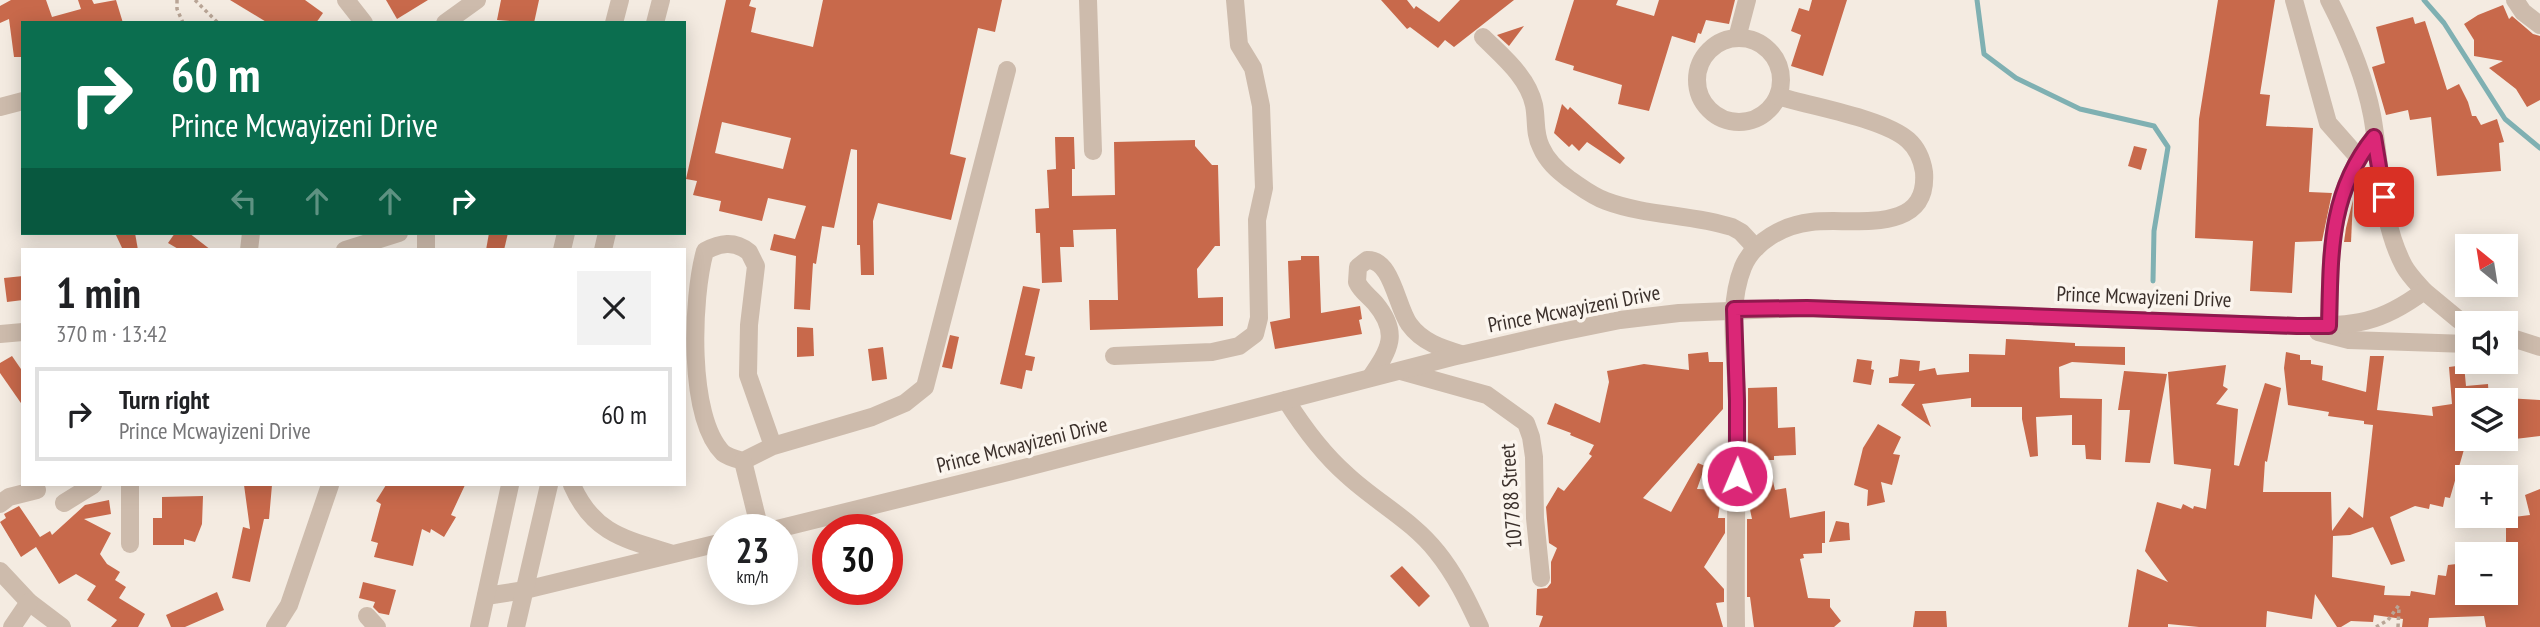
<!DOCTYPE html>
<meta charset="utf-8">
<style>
:root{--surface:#fff;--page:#f2f2f2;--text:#202124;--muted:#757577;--line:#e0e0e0}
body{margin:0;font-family:"PT Sans Narrow",sans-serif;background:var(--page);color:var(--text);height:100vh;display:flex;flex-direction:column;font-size:26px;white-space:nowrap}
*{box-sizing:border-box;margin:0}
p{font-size:23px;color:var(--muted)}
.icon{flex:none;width:38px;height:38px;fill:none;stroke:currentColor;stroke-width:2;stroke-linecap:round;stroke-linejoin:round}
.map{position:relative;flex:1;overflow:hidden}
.sheet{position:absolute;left:21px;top:248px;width:665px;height:238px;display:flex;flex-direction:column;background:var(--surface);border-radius:0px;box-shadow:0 4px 18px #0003}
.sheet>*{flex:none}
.guide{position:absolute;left:21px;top:21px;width:665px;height:214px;border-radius:0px;box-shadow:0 4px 18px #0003;background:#0b6e4f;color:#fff;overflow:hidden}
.needle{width:46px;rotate:330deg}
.buttons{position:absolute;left:2455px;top:234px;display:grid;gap:14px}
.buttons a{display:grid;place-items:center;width:63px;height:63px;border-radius:0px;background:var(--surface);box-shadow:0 4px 18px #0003;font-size:35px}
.speed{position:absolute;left:707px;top:514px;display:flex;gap:14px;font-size:35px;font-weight:700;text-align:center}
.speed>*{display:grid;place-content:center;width:91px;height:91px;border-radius:50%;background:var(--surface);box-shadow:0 4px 18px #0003;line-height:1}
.speed small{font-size:18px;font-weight:400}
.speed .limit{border:10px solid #d22;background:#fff;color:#111}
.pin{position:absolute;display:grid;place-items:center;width:60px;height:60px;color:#fff;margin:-30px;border-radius:14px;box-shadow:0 4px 10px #0006}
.me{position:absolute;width:77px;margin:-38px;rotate:1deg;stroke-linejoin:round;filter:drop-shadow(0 0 5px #0008)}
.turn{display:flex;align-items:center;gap:24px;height:147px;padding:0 35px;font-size:32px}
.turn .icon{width:91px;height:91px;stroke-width:2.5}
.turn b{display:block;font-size:49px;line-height:60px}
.lanes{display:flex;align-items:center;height:66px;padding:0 35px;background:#0003;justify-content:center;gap:35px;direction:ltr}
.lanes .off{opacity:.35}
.round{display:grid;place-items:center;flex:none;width:74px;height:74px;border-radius:0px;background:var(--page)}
.head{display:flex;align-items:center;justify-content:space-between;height:119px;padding:0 35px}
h1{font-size:42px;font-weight:800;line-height:52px}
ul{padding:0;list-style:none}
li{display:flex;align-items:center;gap:21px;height:94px;margin:0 14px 10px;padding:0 21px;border:4px solid var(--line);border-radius:0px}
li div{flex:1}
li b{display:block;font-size:26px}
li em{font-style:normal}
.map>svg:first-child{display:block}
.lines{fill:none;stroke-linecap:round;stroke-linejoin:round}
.stream{stroke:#7fb0b2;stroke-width:5}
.building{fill:#c8694b;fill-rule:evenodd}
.path{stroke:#b9a596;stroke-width:3.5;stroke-dasharray:3.5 3.5;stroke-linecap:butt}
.minor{stroke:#cdbbac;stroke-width:18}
.route-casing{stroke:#8e194d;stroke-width:18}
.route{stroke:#db2777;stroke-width:12}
.labels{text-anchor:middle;stroke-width:7;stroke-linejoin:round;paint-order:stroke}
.street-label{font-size:21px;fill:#3b302b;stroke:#fbf5ee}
</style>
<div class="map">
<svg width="2540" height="627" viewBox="0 0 2540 627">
<rect width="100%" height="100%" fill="#f4ebe1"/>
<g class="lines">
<!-- stream -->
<g class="stream">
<path d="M1977 0 1984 54 2016 78 2080 109 2154 126 2168 147 2154 231 2153 281"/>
<path d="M2424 0 2444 23 2505 119 2540 148"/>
</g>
</g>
<!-- building -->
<g class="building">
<path d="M11 0H46L52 17 81 9 78 0H92L94 4 116 0 123 23H23V57H14L9 19 0 23V6Z"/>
<path d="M230 0H305L323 13 316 23H268Z"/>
<path d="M386 0H428L397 19Z"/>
<path d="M501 0H539L534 23 497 20Z"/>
<path d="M726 0H751L749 6 756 8 751 32 813 47 823 0H1002L995 32 978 28 950 154 966 158 951 220 878 203 873 221 874 275H861L860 245H857V150L851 149 834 228 822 226 816 264 813 263 810 310 794 309 796 256 770 250 774 234 795 239 806 206 768 198 762 221 719 211 721 201 693 195 697 181 686 179ZM722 122 791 138 783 169 715 153Z"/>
<path d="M1381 0H1407L1414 9 1416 6 1439 22 1460 0H1514L1454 47 1445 40 1438 48 1410 27 1407 29Z"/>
<path d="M1574 0H1618L1616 5 1654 16 1659 0H1735L1729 24 1706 20 1701 34 1698 33 1695 43 1672 36 1649 111 1618 104 1622 85 1573 70 1574 66 1555 60Z"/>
<path d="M1812 0H1847L1823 76 1791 66 1801 35 1791 31 1799 8 1809 11Z"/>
<path d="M2218 0H2275L2260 94 2270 95 2266 126 2313 128 2309 192 2332 193 2322 241 2295 242 2292 293 2250 291 2253 241 2195 238 2199 119Z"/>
<path d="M2503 5 2509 19 2512 16 2533 34 2540 36V100L2527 107 2516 89 2489 68 2503 61 2474 56V40L2464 24 2478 15Z"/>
<path d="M2413 17 2415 24 2425 21 2447 90 2459 84 2468 102 2472 116H2476L2481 125 2497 119 2504 142 2499 143 2501 171 2437 176 2431 117 2410 120 2408 110 2386 115 2372 67 2385 63 2376 27Z"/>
<path d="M1524 26 1509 46 1497 35Z"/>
<path d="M1562 104 1568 110 1570 107 1625 158 1620 164 1587 142 1579 151 1572 144 1569 147 1554 133Z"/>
<path d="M1055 137H1074L1075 169H1072V196L1115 195 1114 142 1195 140V146L1212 165H1218L1220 246H1215L1197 269 1198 298 1223 297V326L1090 330 1089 300H1118L1116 229 1073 230 1074 247H1060L1062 282 1042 283 1040 233H1036L1035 209 1049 208 1047 170 1056 169Z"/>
<path d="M2134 146 2147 149 2141 170 2128 166Z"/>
<path d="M2353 200 2351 242H2344L2346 228Z"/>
<path d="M115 233H135L138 250H123Z"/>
<path d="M175 233H189L211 250H180L168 243Z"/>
<path d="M489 233H508L504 250H486Z"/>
<path d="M1301 256H1319L1321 313 1360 306 1362 319 1359 320 1362 334 1275 349 1270 322 1290 318 1288 261 1301 260Z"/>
<path d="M23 276V300L7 302 4 278Z"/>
<path d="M1023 286 1040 289 1025 355 1035 357 1032 371 1026 370 1022 389 1000 384Z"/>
<path d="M797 327 813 328 814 356 797 357Z"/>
<path d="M950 335 959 337 952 369 942 367Z"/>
<path d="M2006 339 2075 343V346L2125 347V365L2072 362 2059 367 2060 398 2102 399 2101 460 2086 459 2085 445H2072V415L2036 417 2038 456 2030 457 2022 419V407H1971V398L1922 404 1931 427 1901 405 1915 384 1889 383V378L1898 376 1900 359 1920 361 1919 371 1935 368 1937 375 1969 372V354L2005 355Z"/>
<path d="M883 347 887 379 872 381 868 349Z"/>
<path d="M1708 352 1709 362H1723V409L1643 498 1671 512 1698 463 1705 466 1697 489 1722 490 1718 518H1725V533L1704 567 1724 589V602L1716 603 1723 627H1539L1543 616 1536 615 1537 589 1547 588 1551 583V562L1557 548 1549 543 1546 507 1558 487 1564 491 1592 456 1589 454 1594 445 1570 435 1571 433 1547 424 1555 403 1600 423 1609 382 1607 371 1644 364 1689 370 1688 354Z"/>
<path d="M2286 352 2300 355V360H2311V364L2323 366 2322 380 2366 392 2370 356H2384L2377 410 2433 416 2432 407 2452 404 2449 367 2464 365 2466 386 2488 384 2489 401H2468V445L2465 446 2450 498 2445 497 2443 507 2430 504 2429 509 2415 506 2390 517 2405 561 2391 565 2373 527 2350 535 2333 536 2332 577 2385 586 2384 595 2410 596 2411 591 2435 595 2438 575 2446 576 2448 565 2465 563 2466 593H2506V518L2530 515 2525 495 2540 489V627H2486L2484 616 2429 618 2428 627H2402L2403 619 2374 615 2373 622 2351 621 2341 627H2337L2315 594 2312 619 2267 611 2266 627H2199L2168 624V627H2128L2137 569 2168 582 2145 551 2157 502 2181 509 2183 504 2193 509 2194 506 2206 509 2211 469 2174 464 2168 372 2226 365 2223 386 2228 389 2216 404 2238 409 2234 465 2239 466 2265 383 2281 388 2267 462 2265 461 2263 492H2331L2332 531 2349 507 2363 518 2373 425 2364 424V421L2328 416 2329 412 2288 405 2284 368Z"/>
<path d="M12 356 23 372V406L0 373V363Z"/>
<path d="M1857 359 1872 361 1871 369 1874 370 1871 385 1853 382Z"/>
<path d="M2124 371 2167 374 2150 463 2125 462 2130 410H2118Z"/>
<path d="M1777 387 1778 428 1795 427 1796 455 1774 456V460H1768L1775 490 1786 488 1790 518 1825 511V543H1822V553L1803 554 1804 558 1800 559 1808 598 1830 599V607L1841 621 1834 627H1754L1750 597H1747V519H1752L1748 500 1757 498 1748 463V388Z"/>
<path d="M2506 398 2540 400V436L2515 439V428L2506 430Z"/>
<path d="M1878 424 1901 437 1893 454 1900 455 1892 485 1881 482 1885 502 1867 506 1868 490 1854 485 1863 448Z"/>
<path d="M244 485H272L269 519H264L250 582 232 578 243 527 250 529Z"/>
<path d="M386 485H465L451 515 456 517 444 537 431 529 430 533 422 529 413 566 374 557 378 543 371 541 381 504 376 501Z"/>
<path d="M203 496 202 524 195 542 184 539V545H153V518H162V497Z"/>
<path d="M109 500 111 514 84 519 111 533 100 554 107 564 120 572 115 580 126 587 119 598 145 614 138 627H111L117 620 87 600 96 586 76 574 59 584 36 547 21 557 0 522 6 518 4 514 19 506 40 537 50 531 52 535 85 505Z"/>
<path d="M1836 521 1849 523 1850 540 1829 542Z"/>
<path d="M1402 566 1430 596 1419 607 1390 576Z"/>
<path d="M363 582 396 590 389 615 379 613 373 607 375 602 359 598Z"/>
<path d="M217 592 224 610 185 627H171L166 615Z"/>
<path d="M1915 611H1946L1947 627H1913Z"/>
</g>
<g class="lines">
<!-- path -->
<g class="path">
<path d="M177 0V9L183 23"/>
<path d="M195 0 218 23"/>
<path d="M2376 627 2388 620 2399 605"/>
<path d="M2398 627 2399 608"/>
</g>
<!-- minor -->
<g class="minor">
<path d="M346 0 364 23"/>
<path d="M1088 0 1093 151"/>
<path d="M2294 0 2328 123 2358 157"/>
<path d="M2329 0C2348 37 2364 74 2372 115 2381 164 2380 221 2404 266 2409 275 2417 283 2424 291"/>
<path d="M2515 0 2523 12 2540 25"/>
<path d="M445 23 477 0"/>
<path d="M614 23 620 0"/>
<path d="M655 23 661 0"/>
<path d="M1483 37C1503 57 1528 77 1534 105 1537 120 1534 133 1541 147 1547 161 1557 170 1569 179 1581 187 1592 196 1606 201 1646 216 1691 214 1732 227L1741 232 1756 248"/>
<path d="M1737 38 1747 0"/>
<circle cx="1739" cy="80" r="42"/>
<path d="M0 107 23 101"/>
<path d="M426 233V250"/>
<path d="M249 250 251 233"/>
<path d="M345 250 399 233"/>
<path d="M562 250 566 233"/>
<path d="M603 250 607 233"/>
<path d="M2329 325C2331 255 2328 194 2374 137"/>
<path d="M2318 332 2349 340 2468 344"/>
<path d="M0 334 23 332"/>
<path d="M2506 336 2540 347"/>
<path d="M1114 356 1212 352 1239 346 1255 334 1259 318 1257 220 1264 188 1261 106 1253 68 1239 45 1235 0"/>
<path d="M1401 371 1487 395 1526 423 1531 437 1534 457 1535 518 1541 578"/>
<path d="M1370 378C1390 349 1400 333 1375 303 1369 296 1361 291 1357 282L1358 267 1367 260C1392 259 1396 305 1409 324 1422 342 1441 348 1461 354"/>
<path d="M1286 400C1303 427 1323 454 1347 475 1376 502 1413 521 1437 552 1455 574 1468 601 1480 627"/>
<path d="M773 446 748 375 749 325 756 266 749 252C734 240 720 243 705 251 692 297 687 417 723 453 728 457 736 459 743 461L773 446 872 417 905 403 925 387 1007 70"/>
<path d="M743 461 760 530"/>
<path d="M130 485V544"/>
<path d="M572 485C593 533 624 539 670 553"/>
<path d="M64 503 93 485"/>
<path d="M0 504 9 497 37 490"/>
<path d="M773 530 1008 472 1452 357 1556 333 1620 320 1679 313 1806 308 2297 326C2353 325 2377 326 2424 291L2459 320 2469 324"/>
<path d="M0 571 29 602 62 627"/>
<path d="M486 596 525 590 723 542"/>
<path d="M367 616 377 627"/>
<path d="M12 627 29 602"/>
<path d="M275 627 289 605 330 485"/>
<path d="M479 627 510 485"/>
<path d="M516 627 549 485"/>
<path d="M1736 627C1735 553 1737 478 1737 404 1737 360 1726 309 1743 267 1754 241 1784 225 1811 222 1850 217 1929 237 1924 172 1922 159 1918 149 1908 140 1883 118 1812 107 1778 96"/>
</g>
</g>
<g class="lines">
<defs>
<path id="route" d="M1737 476V401L1734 309 1807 308 2297 326H2329C2331 256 2328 194 2374 137L2384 197"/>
</defs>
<!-- route casing -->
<use href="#route" class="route-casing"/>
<!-- route -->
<use href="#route" class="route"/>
</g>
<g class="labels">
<!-- street labels -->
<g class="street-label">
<text transform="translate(2144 297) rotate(2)" y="7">Prince Mcwayizeni Drive</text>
<text transform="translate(1574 309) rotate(-11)" y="7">Prince Mcwayizeni Drive</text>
<text transform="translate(1022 445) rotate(-14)" y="7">Prince Mcwayizeni Drive</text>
<text transform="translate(1511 496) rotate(-94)" y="7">107788 Street</text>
</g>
</g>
</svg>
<div class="buttons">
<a><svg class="needle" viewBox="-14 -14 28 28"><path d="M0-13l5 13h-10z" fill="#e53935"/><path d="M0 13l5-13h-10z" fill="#757577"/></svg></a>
<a><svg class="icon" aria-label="sound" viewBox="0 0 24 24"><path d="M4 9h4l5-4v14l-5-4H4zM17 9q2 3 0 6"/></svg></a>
<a><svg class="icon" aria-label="layers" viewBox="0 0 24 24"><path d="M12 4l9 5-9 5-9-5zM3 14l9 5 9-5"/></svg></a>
<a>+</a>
<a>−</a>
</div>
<div class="speed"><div>23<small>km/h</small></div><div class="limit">30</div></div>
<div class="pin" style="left:2384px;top:197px;background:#d93025"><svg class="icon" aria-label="arrive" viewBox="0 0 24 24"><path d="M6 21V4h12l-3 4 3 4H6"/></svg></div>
<svg class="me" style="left:1737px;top:476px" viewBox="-20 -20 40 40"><circle r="17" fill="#db2777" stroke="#fff" stroke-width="3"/><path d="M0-11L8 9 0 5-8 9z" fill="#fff"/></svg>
<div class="guide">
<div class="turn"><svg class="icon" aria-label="right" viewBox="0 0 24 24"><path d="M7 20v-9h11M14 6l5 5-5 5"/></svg><div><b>60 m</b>Prince Mcwayizeni Drive</div></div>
<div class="lanes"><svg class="icon off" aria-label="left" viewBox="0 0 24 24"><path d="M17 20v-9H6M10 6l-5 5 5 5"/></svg><svg class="icon off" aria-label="ahead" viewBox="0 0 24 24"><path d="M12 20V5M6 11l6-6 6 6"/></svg><svg class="icon off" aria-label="ahead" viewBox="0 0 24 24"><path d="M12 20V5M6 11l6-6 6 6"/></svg><svg class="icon" aria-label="right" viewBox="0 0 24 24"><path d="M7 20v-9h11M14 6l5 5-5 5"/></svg></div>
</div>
<section class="sheet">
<div class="head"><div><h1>1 min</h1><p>370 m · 13:42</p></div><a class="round"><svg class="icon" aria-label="close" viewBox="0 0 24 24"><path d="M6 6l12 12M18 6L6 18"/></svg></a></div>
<ul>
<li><svg class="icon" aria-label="right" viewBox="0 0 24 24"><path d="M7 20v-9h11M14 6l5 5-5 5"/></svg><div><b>Turn right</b><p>Prince Mcwayizeni Drive</p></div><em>60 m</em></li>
</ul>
</section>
</div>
